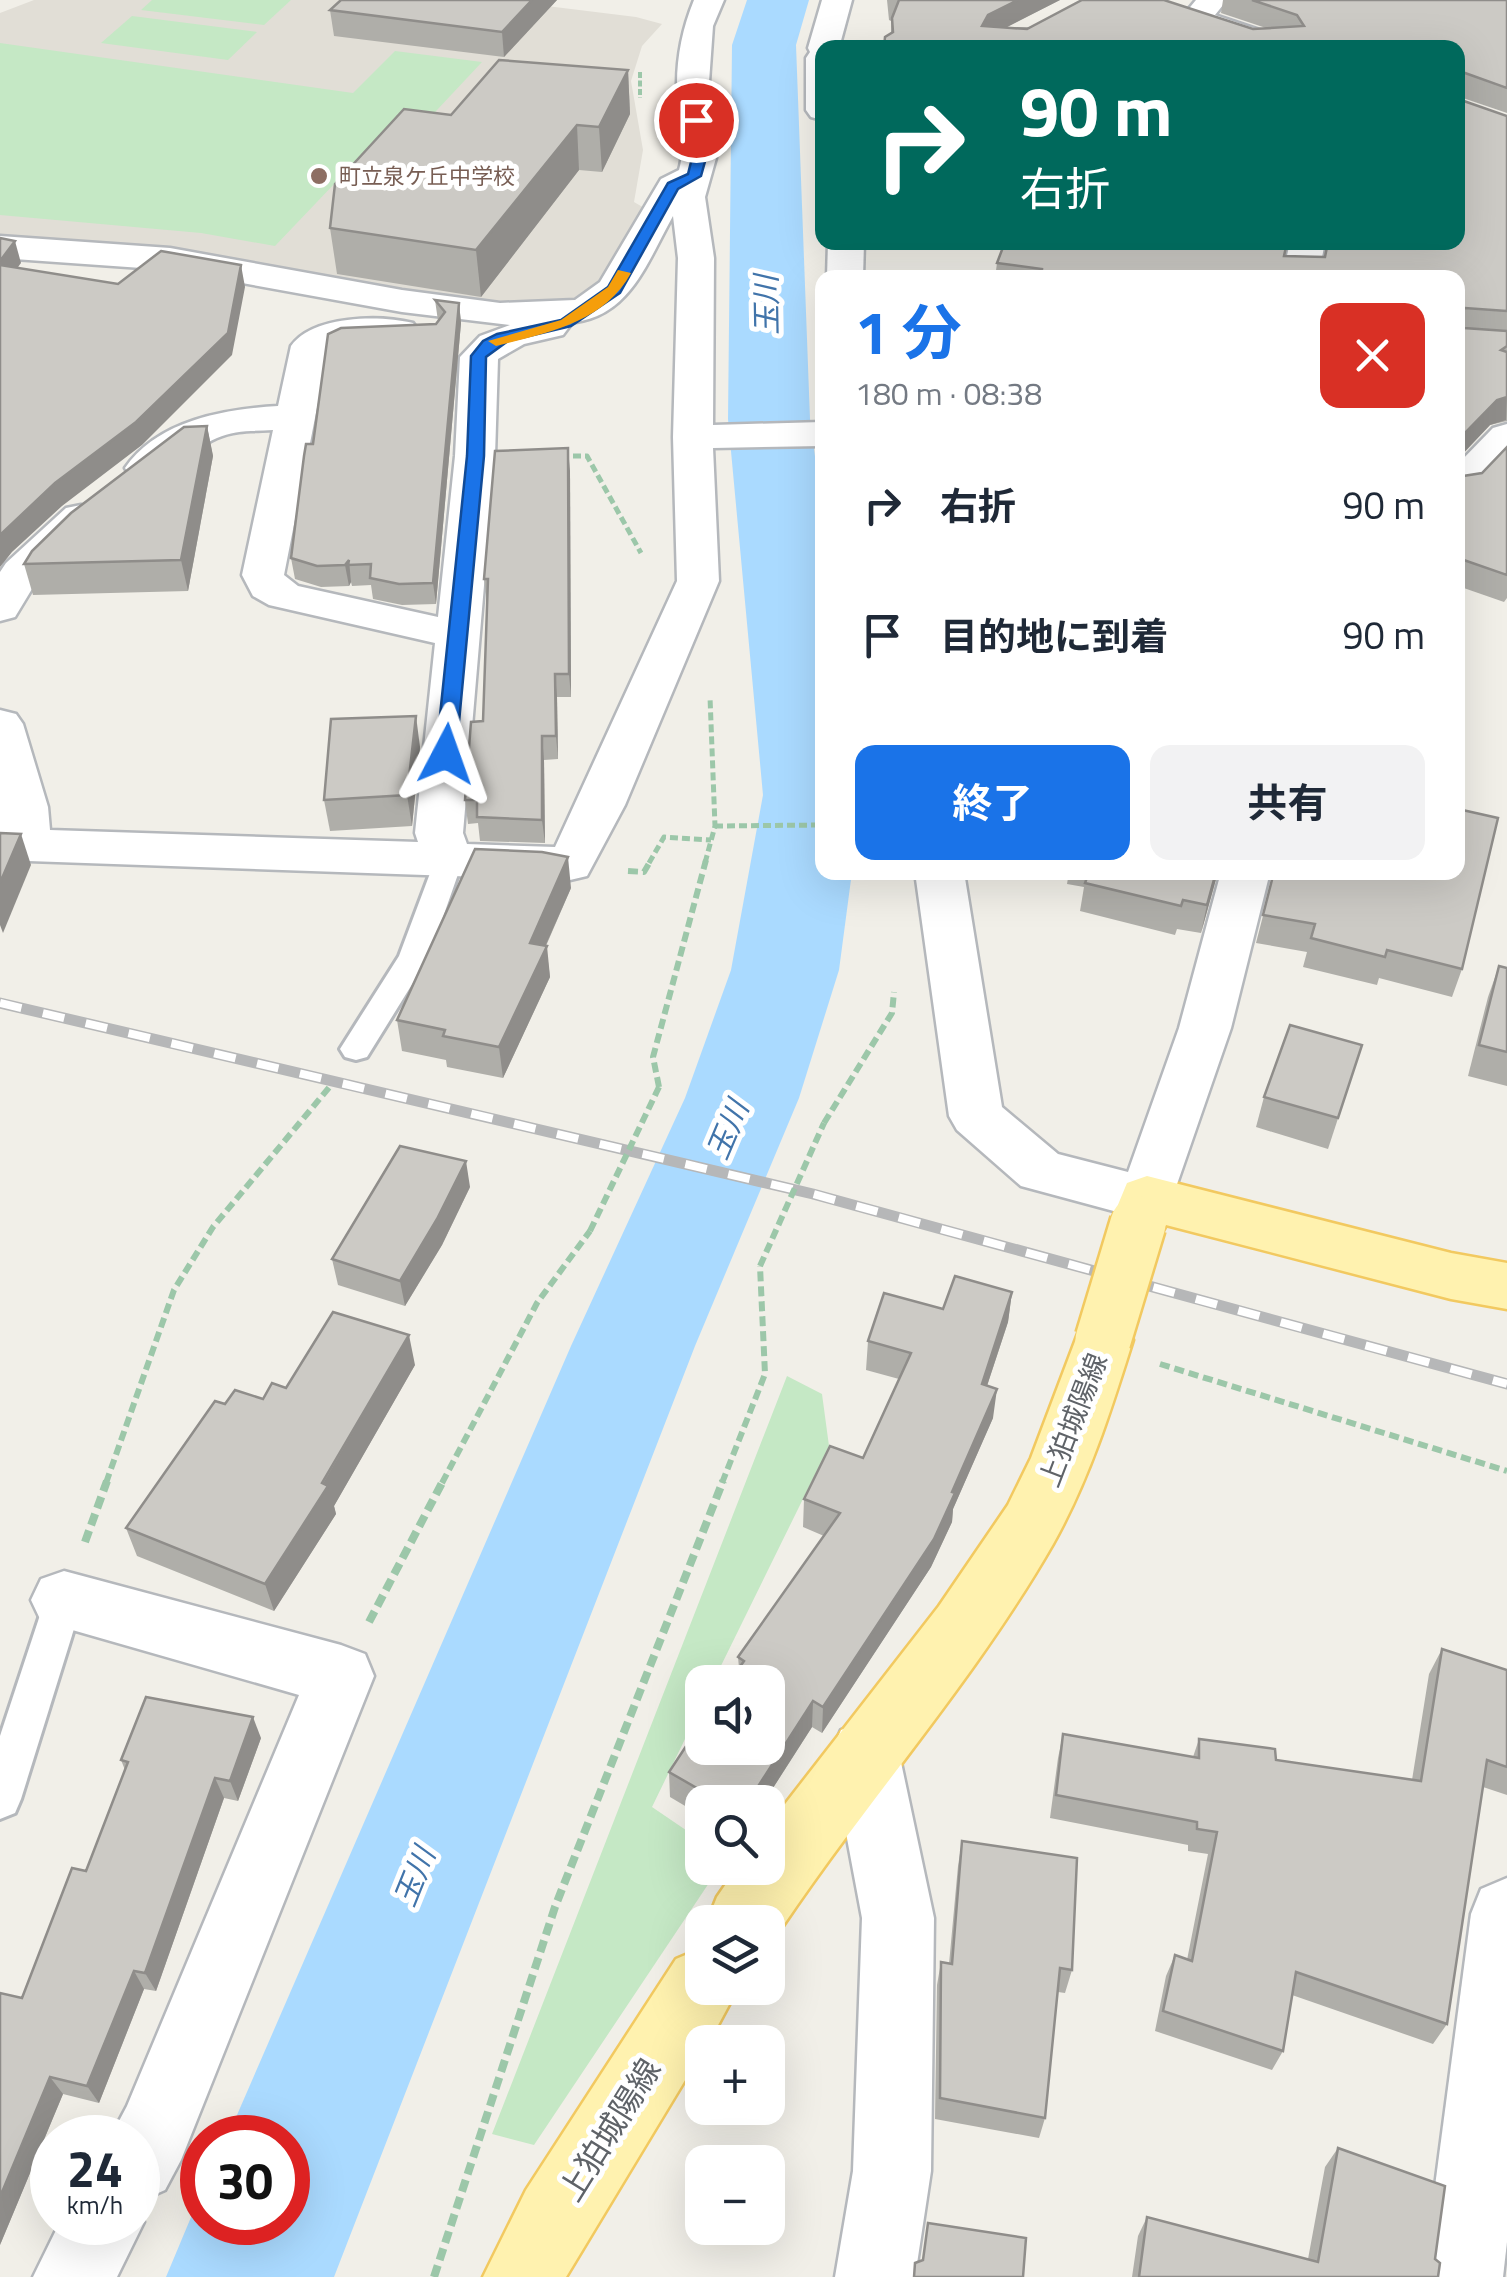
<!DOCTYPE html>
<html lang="ja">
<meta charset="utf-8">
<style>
:root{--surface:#fff;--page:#f2f2f3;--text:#1f2937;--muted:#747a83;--accent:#1a73e8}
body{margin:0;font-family:"Titillium Web","Noto Sans JP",sans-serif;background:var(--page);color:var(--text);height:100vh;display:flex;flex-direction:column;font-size:38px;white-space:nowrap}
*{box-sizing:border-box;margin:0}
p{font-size:32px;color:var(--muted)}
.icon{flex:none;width:55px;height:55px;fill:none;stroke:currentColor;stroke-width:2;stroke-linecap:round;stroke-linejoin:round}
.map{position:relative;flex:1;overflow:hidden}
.details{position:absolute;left:815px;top:270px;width:650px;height:610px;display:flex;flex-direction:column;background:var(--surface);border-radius:20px;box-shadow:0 10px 40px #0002}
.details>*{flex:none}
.top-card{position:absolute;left:815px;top:40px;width:650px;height:210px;border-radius:20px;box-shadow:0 10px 40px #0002;background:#00695c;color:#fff;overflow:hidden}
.fabs{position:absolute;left:685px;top:1665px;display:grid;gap:20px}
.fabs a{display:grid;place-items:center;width:100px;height:100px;border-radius:20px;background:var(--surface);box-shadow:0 10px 40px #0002;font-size:50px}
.speed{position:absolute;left:30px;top:2115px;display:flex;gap:20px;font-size:50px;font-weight:700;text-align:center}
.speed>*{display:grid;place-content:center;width:130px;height:130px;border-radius:50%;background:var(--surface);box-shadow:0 10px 40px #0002;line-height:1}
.speed small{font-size:25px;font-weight:400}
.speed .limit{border:15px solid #d22;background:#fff;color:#111}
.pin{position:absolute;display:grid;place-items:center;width:85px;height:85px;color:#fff;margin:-42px;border:5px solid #fff;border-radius:50%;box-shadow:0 2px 10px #0007}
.me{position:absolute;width:110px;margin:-55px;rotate:4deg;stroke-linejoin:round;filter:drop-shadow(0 0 8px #0008)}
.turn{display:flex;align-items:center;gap:35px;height:210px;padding:0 40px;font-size:45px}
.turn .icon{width:130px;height:130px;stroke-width:2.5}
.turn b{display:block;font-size:70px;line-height:85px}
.round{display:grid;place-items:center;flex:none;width:105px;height:105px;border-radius:20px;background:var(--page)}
.head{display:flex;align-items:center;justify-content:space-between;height:170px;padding:0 40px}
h1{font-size:60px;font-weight:700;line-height:75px;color:var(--accent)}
.button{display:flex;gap:20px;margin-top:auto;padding:20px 40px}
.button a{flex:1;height:115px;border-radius:20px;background:var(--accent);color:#fff;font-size:40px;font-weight:700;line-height:115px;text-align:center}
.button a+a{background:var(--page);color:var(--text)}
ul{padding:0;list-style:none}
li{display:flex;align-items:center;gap:30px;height:130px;padding:0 40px}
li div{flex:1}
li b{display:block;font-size:38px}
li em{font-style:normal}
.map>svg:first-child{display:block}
.education{fill:#e1ded6}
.green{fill:#c5e8c5}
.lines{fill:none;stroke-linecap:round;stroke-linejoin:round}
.river{fill:#aadaff;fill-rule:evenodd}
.service-casing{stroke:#b5b8bc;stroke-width:6}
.minor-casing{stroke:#b5b8bc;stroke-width:5}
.primary-casing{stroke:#f2c960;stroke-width:5}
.path-far3{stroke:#9cc7a9;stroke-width:4;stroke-dasharray:6 2.5;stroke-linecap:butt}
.path-far2{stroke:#9cc7a9;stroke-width:5;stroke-dasharray:8 4;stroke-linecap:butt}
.path-far1{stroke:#9cc7a9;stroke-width:6;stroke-dasharray:10 5;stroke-linecap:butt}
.path{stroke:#9cc7a9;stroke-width:8;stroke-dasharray:12 6;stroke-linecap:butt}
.service{fill:#fff;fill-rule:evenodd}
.minor{fill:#fff;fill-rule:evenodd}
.primary{fill:#fff2af;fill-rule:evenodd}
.rail-casing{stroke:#b6b7b8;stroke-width:11}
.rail{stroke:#fff;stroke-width:8;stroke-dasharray:22;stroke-linecap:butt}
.primary-bridge-casing{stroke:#f2c960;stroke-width:60;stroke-linecap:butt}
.path-bridge{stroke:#9cc7a9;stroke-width:6;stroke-dasharray:10 5;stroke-linecap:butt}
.primary-bridge{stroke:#fff2af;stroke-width:55}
.wall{fill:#afaea9}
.shaded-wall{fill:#8f8d8a}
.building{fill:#cccac5;stroke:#8f8d8a;stroke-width:2.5}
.route{fill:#1a73e8;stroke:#114b97;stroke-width:2.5}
.slow{fill:#f59e0b}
.education-dot{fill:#8d6e63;stroke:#fff;stroke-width:4}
.labels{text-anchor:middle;stroke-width:10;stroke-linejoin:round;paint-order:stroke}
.far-education-label{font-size:22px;fill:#785e54;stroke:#fff;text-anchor:start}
.street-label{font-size:28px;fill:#5f6368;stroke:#fff}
.water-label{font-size:30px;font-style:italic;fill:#4174aa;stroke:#fff}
.near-street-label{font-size:32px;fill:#5f6368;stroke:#fff}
</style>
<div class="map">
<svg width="1507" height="2277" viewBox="0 0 1507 2277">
<rect width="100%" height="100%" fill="#f1efe8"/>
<!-- education -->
<path class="education" d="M34 0H498L636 17 662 24 642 46 631 81 643 150 634 202 646 209 592 294 555 305H496L0 238V13Z"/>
<!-- green -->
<g class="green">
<path d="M152 0H291L264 25 141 10Z"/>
<path d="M132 16 257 32 228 60 101 43Z"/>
<path d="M0 43 353 93 395 51 482 62 407 142 378 138 275 246 201 233 0 215Z"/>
<path d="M787 1376 822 1394 829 1446 713 1682H702V1704L652 1807 702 1841V1868H719L534 2145 492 2134Z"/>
</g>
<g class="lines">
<!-- river -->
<path class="river" d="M747 0H809L796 45 810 419 822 509V872H852L839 970 799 1098 695 1346 334 2277H166L202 2191V2222H288V2138H227L571 1346 685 1098 731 970 763 795 728 419 732 45Z"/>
<defs>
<g id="service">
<path d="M449 850 459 853 463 860 429 957 367 1057 356 1060 345 1057 340 1049 399 956 435 860 439 853Z"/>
<path d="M64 1583 78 1588 83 1600 21 1799 15 1813 0 1819V1736L45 1600 50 1588Z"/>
</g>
<g id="minor">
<path d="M694 0H724L713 26 709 82 716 158 705 197 714 258 713 425 822 422V446L713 448 719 581 625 805 587 876 570 880 0 860V710L16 714 23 724 48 807 50 830 418 842 415 833 435 643 269 605 253 596 242 575 273 430C254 431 234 430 217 438 187 451 165 485 131 477L125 468C158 420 225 409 278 406L291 346C313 315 380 315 413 323L419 331 413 339 343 344 328 352 284 575 298 586 438 617 455 456 460 357 480 336 510 325 402 312 170 270 0 258V236L170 248 402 290 500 303 575 300 600 282 661 179 679 170C687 143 678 112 677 84 677 55 683 27 694 0ZM673 216 678 258 673 437 677 581 555 847 467 844 463 833 495 456 498 359 524 344 563 335 569 327 566 323C629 320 646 264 673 216Z"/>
<path d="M822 0H852L839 48H822V120L811 117 806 110V58L810 52 808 48Z"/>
<path d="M1196 0H1227L1215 15 1292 41 1296 48H1250L1185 24 1181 18Z"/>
<path d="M828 242H864L863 278H827Z"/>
<path d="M1290 242H1325L1318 278H1282Z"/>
<path d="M1507 424V459L1472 496 1458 499V464L1493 428Z"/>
<path d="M81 505 96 508 102 517 38 579 15 617 0 621V572L6 563 66 508Z"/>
<path d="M915 872H964L1002 1107 1058 1154 1128 1172 1179 1028 1221 872H1270L1231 1028 1167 1213 1147 1220 1021 1186 957 1130 949 1116Z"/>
<path d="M64 1571 341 1645 365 1654 374 1676 181 2160 165 2190 138 2202V2138H110L127 2106 299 1695 41 1621 31 1600 41 1579Z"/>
<path d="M865 1721 889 1730 899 1753 934 1918 931 2171 915 2277H835L853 2171 862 1918 831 1753 841 1730Z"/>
<path d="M1507 1878V2242L1503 2277H1423L1471 1914 1481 1889Z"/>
<path d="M138 2207 144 2222 117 2277H33L60 2222H138Z"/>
</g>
<g id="primary">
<path d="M1147 1176 1451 1253 1507 1263V1309L1451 1299 1166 1225 1158 1240 1138 1246 1118 1240 1110 1224 1127 1183Z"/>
<path d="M1103 1316 1124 1323 1133 1340C1111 1410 1089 1480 1053 1544 971 1687 858 1810 769 1947L768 1922H707L717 1897 737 1868H768V1826L939 1606 1008 1505 1031 1458 1082 1323Z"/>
<path d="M702 1948V1988H738L709 2042H702V2052L566 2277H483L526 2190 676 1959Z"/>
</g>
</defs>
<!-- service casing -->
<use href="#service" class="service-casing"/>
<!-- minor casing -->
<use href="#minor" class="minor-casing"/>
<!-- primary casing -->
<use href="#primary" class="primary-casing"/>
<!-- path-far3 -->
<path class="path-far3" d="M640 72V98"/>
<!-- path-far2 -->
<g class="path-far2">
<path d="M561 456H587L641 553"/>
<path d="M715 826 822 825"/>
<path d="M649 863 664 837 711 840"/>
<path d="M705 863 715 826 710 697"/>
</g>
<!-- path-far1 -->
<g class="path-far1">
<path d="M628 871 644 872 651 860"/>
<path d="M659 1087 653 1057 706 860"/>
<path d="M824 1123 892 1013 894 992"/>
<path d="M1160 1364 1507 1471"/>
<path d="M106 1483 174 1290 213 1227 332 1084"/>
<path d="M442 1483 537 1303 590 1231"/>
<path d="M722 1483 765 1374 760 1266"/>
</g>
<!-- path -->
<g class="path">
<path d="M85 1542 107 1481"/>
<path d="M369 1622 443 1481"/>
<path d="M434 2277 555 1907 723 1481"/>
</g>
<!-- service -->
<use href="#service" class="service"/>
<!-- minor -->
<use href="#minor" class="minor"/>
<!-- primary -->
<use href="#primary" class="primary"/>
<defs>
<path id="rail" d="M0 1003 813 1194 1507 1384"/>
</defs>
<!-- rail casing -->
<use href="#rail" class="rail-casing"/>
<!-- rail -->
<use href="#rail" class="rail"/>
<defs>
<path id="primary-bridge" d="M1103 1340 1138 1224"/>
</defs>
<!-- primary-bridge casing -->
<use href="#primary-bridge" class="primary-bridge-casing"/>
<!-- path-bridge -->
<g class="path-bridge">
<path d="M590 1231 659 1087"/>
<path d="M760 1266 824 1123"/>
</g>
<!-- primary-bridge -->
<use href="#primary-bridge" class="primary-bridge"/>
</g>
<!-- wall -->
<g class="wall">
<path d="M341 0H557L504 57 334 36 330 10Z"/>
<path d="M887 0H1060L1006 27 1253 29 1266 28 1221 13 1223 0H1507V113L1460 97 1461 100 1507 116V421L1490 425 1462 454 1463 476 1482 473 1507 447V598L1504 602 1458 586V278H995L997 263 1284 256 1325 257 1458 242 891 33V21L889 20Z"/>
<path d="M628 70 630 114 602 172 579 170 481 297 337 274 330 228 451 115Z"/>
<path d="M435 300 459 303 461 323 436 604 402 605 373 599 371 585 352 586 351 582 349 586 321 587 295 579 291 558 438 321Z"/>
<path d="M207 426 213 456 188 591 33 595 24 564Z"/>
<path d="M570 471 571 697H557L558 759 544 760 545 843 480 841 478 823 468 824 465 800 483 721 487 602 484 579Z"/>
<path d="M420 747 412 826 330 831 324 800Z"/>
<path d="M1069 872H1218L1201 933 1177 929 1175 935 1080 911 1084 887 1067 884Z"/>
<path d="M1274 873 1462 969 1452 997 1379 978 1377 985 1303 967 1307 952 1256 943Z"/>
<path d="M571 888 546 946 550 977 503 1078 447 1067 446 1060 402 1051 397 1020Z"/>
<path d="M1499 966 1507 968V1086L1468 1076 1488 997Z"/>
<path d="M1362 1045 1328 1149 1256 1127 1264 1097Z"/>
<path d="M470 1187 442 1245 405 1306 338 1285 332 1259Z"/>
<path d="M1012 1292 1008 1322 987 1386 993 1418 953 1509 952 1522 931 1567 822 1733 812 1727 764 1802H702V1816L670 1797 669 1772 739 1668 738 1657 824 1536 803 1527 804 1499 863 1458 899 1379 866 1370 868 1341 943 1309Z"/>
<path d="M415 1365 334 1506 336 1514 274 1611 137 1556 126 1528 225 1404 263 1399 286 1388Z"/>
<path d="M1442 1649 1507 1670V1795L1483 1787 1447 2024 1433 2044 1292 1995 1283 2051 1272 2070 1155 2031 1166 1976 1175 1955 1187 1960 1208 1854 1188 1851V1845L1050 1818 1058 1758 1063 1734 1193 1757 1199 1739 1276 1760 1412 1780 1429 1674Z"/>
<path d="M261 1738 238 1801 224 1798 156 1991 144 1989 99 2103 63 2094 0 2245 86 1871 125 1770 121 1760Z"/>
<path d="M962 1841 1072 1970 1065 1993 1058 1992 1045 2118 1039 2138 935 2119 937 1985 941 1962 949 1964 958 1866Z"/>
<path d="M1338 2148 1435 2259 1438 2277H1132L1138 2236 1147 2217 1308 2259 1325 2167Z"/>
</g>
<!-- shaded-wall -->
<g class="shaded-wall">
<path d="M532 0H557L504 57 502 32Z"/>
<path d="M1018 0H1060L986 38 982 26 988 15Z"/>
<path d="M628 70 630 114 602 172 599 127Z"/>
<path d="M577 125 579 170 481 297 476 250Z"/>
<path d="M15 241 21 263 4 286 0 273V261Z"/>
<path d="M241 265 245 287 232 355 142 445 62 506 12 552 0 567V535L5 528 55 483Z"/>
<path d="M459 303 461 323 436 604 433 583Z"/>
<path d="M1507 397 1506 420 1490 425 1458 459 1462 436 1497 400Z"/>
<path d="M207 426 213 456 188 591 181 560Z"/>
<path d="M568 448 570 471 571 697 569 674Z"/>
<path d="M349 560 351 582 349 586 345 565Z"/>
<path d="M555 674 557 697 558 759 556 736Z"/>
<path d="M416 716 420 747 412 826 407 795Z"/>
<path d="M542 736 544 760 545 843 542 820Z"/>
<path d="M21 834 31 865 3 933 0 925V883Z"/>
<path d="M568 857 571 888 533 974 530 943Z"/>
<path d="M1216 872H1218L1201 933 1207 905Z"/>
<path d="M547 946 550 977 503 1078 499 1047Z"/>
<path d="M466 1161 470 1187 442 1245 405 1306 400 1281Z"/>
<path d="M1012 1292 1008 1322 978 1413 982 1384Z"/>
<path d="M409 1335 415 1365 334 1506 336 1514 274 1611 265 1584Z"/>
<path d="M997 1389 993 1418 953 1509 952 1522 931 1567 822 1733 823 1707 952 1492Z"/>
<path d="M813 1701 812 1727 764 1802H748Z"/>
<path d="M253 1717 261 1738 238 1801 230 1781Z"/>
<path d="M215 1778 224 1798 156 1991 145 1973Z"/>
<path d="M134 1971 144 1989 99 2103 87 2086Z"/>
<path d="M50 2077 63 2094 0 2245V2197Z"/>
</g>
<!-- building -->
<g class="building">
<path d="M341 0H532L502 32 330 10Z"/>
<path d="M898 0H1018L988 15 982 26 1027 29 1082 0H1164L1253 29 1304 26 1297 15 1252 0H1507V88L1465 73 1460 77 1461 100 1507 116V311L1465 308 1461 311V324L1464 328 1507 331V346L1501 350 1507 352V397L1497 400 1462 436 1463 476 1482 473 1507 447V575L1458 558V278H1041L1042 269 997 263 1005 242H1287L1284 256 1325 257 1328 242H1458V48H884L885 37 893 32 892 18 899 0Z"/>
<path d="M499 60 628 70 599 127 577 125 476 250 330 228 335 184 404 109 451 115Z"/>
<path d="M0 238 15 241 0 261Z"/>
<path d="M161 251 241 265 228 333 136 422 55 483 0 535V265L118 284Z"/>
<path d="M435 300 459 303 433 583 399 584 370 578 371 564 348 565 349 560 345 565 317 566 291 558 304 456 306 444H313L328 334 341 328 436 324 445 312Z"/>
<path d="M207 426 181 560 24 564 32 551 71 513 184 427Z"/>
<path d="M568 448 569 674H555L556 736H542V820L477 817V800H465L471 722 483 721 488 579H484L495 451Z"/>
<path d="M416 716 407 795 324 800 331 719Z"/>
<path d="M1458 809 1498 818 1462 969 1387 950 1385 957 1311 938 1315 924 1263 915 1274 872H1458Z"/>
<path d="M0 833 21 834 0 883Z"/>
<path d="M475 849 542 852 568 857 530 943 547 946 499 1047 443 1036 445 1030 397 1020Z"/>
<path d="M1089 872H1216L1207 905 1183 900 1181 906 1085 883Z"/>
<path d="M1499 966 1507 968V1052L1479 1045Z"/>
<path d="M1290 1025 1362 1045 1338 1118 1264 1097Z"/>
<path d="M400 1146 466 1161 437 1219 400 1281 332 1259Z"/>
<path d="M955 1276 1012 1292 982 1384 997 1389 952 1492 955 1493 934 1539 823 1707 813 1701 748 1802H721L669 1772 702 1722V1748H768V1682H729L744 1661 738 1657 840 1513 804 1499 830 1446 863 1458 911 1353 868 1341 884 1293 943 1309Z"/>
<path d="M333 1312 409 1335 322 1483 328 1486 265 1584 126 1528 215 1401 225 1404 235 1390 263 1399 272 1383 286 1388Z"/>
<path d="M1442 1649 1507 1670V1767L1487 1760 1447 2024 1296 1972 1283 2051 1163 2011 1175 1955 1192 1961 1217 1832 1197 1829V1822L1056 1795 1063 1734 1199 1758V1739L1275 1749 1276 1760 1421 1781Z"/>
<path d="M146 1697 253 1717 230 1781 215 1778 145 1973 134 1971 87 2086 50 2077 0 2197V1993L22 1998 72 1868 86 1871 128 1762 121 1760Z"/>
<path d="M962 1841 1077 1858 1072 1970 1060 1968 1045 2118 940 2098 941 1962 952 1964Z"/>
<path d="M1338 2148 1445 2186 1435 2259 1440 2263 1438 2277H1139L1147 2217 1318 2262Z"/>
<path d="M928 2223 1026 2238 1023 2277H914L915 2263 923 2260Z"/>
</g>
<!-- route -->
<path class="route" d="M696 116 703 120 706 158 701 176 678 189 620 293 571 326 508 341 486 357 484 456 456 754 446 760 439 758 436 754 467 456 471 356 483 341 497 334 561 320 608 287 668 183 688 174 692 158 689 120Z"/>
<!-- slow -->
<path class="slow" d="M618 270 631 273C604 323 546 333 496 346L488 341 561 320 608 287Z"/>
<!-- markers -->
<circle class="education-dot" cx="319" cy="176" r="10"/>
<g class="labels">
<!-- far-education labels -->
<g class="far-education-label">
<text x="339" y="184">町立泉ケ丘中学校</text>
</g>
<!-- street labels -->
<g class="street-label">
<text transform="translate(1073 1420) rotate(-69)" y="10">上狛城陽線</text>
</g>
<!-- water labels -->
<g class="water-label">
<text transform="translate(767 305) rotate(-91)" y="10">玉川</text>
<text transform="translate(728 1130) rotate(-67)" y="10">玉川</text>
<text transform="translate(415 1877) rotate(-68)" y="10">玉川</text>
</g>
<!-- near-street labels -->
<g class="near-street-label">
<text transform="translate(610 2130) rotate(-58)" y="11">上狛城陽線</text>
</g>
</g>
</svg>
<div class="fabs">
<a><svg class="icon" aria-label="sound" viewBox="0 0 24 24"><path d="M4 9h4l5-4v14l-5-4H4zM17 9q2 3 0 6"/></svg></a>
<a><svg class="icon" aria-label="search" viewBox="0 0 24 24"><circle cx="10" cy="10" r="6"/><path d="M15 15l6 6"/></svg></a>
<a><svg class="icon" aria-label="layers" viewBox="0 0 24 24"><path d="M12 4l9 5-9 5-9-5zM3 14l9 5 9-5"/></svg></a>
<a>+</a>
<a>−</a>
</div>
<div class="speed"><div>24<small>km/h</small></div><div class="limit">30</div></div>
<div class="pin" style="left:696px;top:120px;background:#d93025"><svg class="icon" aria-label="arrive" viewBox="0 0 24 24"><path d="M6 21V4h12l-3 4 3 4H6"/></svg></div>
<svg class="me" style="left:446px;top:754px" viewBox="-20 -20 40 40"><path d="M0-17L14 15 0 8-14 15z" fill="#1a73e8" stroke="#fff" stroke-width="4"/></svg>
<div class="top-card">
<div class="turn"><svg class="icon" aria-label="right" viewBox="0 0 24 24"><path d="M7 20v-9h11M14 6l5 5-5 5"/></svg><div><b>90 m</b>右折</div></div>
</div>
<section class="details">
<div class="head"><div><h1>1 分</h1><p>180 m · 08:38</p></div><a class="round" style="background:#d93025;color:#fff"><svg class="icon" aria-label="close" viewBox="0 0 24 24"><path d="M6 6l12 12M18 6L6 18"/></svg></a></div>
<ul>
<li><svg class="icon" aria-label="right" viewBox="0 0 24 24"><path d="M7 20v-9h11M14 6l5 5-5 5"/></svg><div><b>右折</b></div><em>90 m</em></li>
<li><svg class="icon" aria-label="arrive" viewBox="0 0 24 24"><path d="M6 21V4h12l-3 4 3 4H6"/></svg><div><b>目的地に到着</b></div><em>90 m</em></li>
</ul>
<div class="button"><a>終了</a><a>共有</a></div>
</section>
</div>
